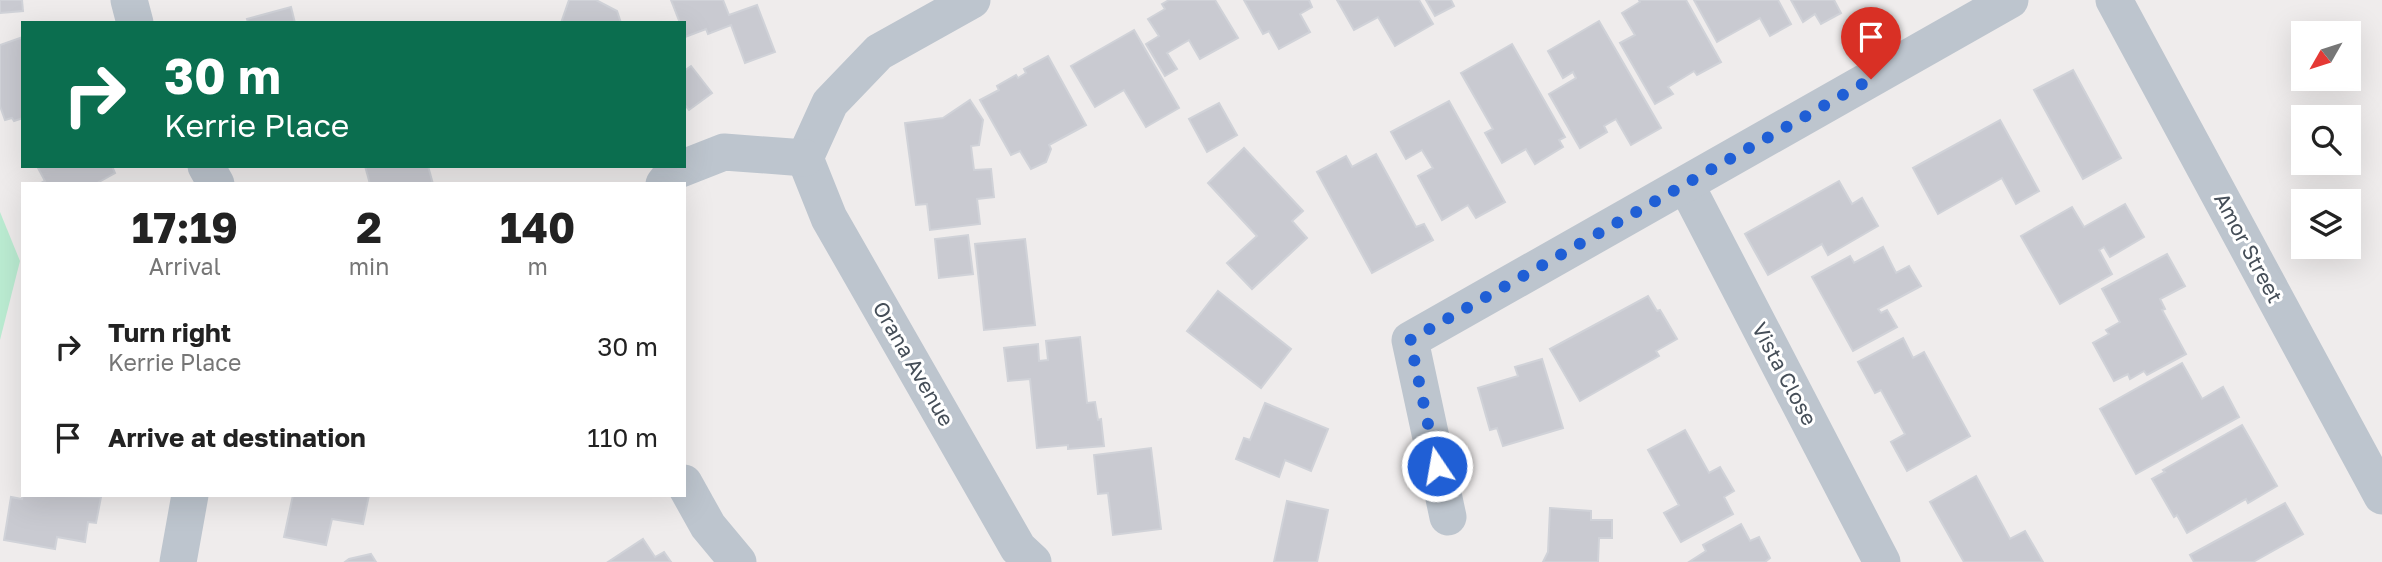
<!DOCTYPE html>
<style>
:root{--surface:#fff;--page:#f6f6f6;--text:#222;--muted:#767676}
body{margin:0;font-family:"Golos Text",sans-serif;background:var(--page);color:var(--text);height:100vh;display:flex;flex-direction:column;font-size:26px;white-space:nowrap}
*{box-sizing:border-box;margin:0}
p{font-size:23px;color:var(--muted)}
.icon{flex:none;width:38px;height:38px;fill:none;stroke:currentColor;stroke-width:2;stroke-linecap:round;stroke-linejoin:round}
.map{position:relative;flex:1;overflow:hidden}
.drawer{position:absolute;left:21px;top:182px;width:665px;height:315px;display:flex;flex-direction:column;background:var(--surface);border-radius:0px;box-shadow:0 7px 28px #0002}
.drawer>*{flex:none}
.hud{position:absolute;left:21px;top:21px;width:665px;height:147px;border-radius:0px;box-shadow:0 7px 28px #0002;background:#0b6e4f;color:#fff;overflow:hidden}
.needle{width:46px;rotate:231deg}
.tools{position:absolute;left:2291px;top:21px;display:grid;gap:14px}
.tools a{display:grid;place-items:center;width:70px;height:70px;border-radius:0px;background:var(--surface);box-shadow:0 7px 28px #0002;font-size:35px}
.pin{position:absolute;display:grid;place-items:center;width:60px;height:60px;color:#fff;margin:-72px -30px;border-radius:50% 50% 50% 0;rotate:-45deg;box-shadow:0 0 7px #0007}
.pin .icon{rotate:45deg}
.me{position:absolute;width:77px;margin:-38px;rotate:348deg;stroke-linejoin:round;filter:drop-shadow(0 0 5px #0008)}
.turn{display:flex;align-items:center;gap:24px;height:147px;padding:0 28px;font-size:32px}
.turn .icon{width:91px;height:91px;stroke-width:2.5}
.turn b{display:block;font-size:49px;line-height:60px}
.eta{display:flex;justify-content:space-evenly;align-items:center;height:119px;text-align:center}
.eta b{font-size:42px;font-weight:700;line-height:49px}
ul{padding:0;list-style:none}
li{display:flex;align-items:center;gap:21px;height:91px;padding:0 28px}
li div{flex:1}
li b{display:block;font-size:26px}
li em{font-style:normal}
.map>svg:first-child{display:block}
.green{fill:#bbecd2}
.building{fill:#c9cad1;stroke:#d0d2d8;stroke-width:2}
.lines{fill:none;stroke-linecap:round;stroke-linejoin:round}
.minor{stroke:#bdc5ce;stroke-width:37}
.route{stroke:#205fd5;stroke-width:12;stroke-dasharray:0 21.6}
.labels{text-anchor:middle;stroke-width:6;stroke-linejoin:round;paint-order:stroke}
.street-label{font-size:21px;fill:#454e58;stroke:#fff}
</style>
<div class="map">
<svg width="2382" height="562" viewBox="0 0 2382 562">
<rect width="100%" height="100%" fill="#efecec"/>
<!-- green -->
<path class="green" d="M0 212 20 261 0 340Z"/>
<!-- building -->
<g class="building">
<path d="M0 0H22L23 11 0 13Z"/>
<path d="M569 0H596L617 11 621 23H561Z"/>
<path d="M671 0H723L729 15 757 5 775 52 745 63 731 25 708 34 706 29 685 37 684 23H680Z"/>
<path d="M1169 0H1215L1238 38 1200 59 1189 40 1167 53 1177 69 1165 76 1146 44 1159 36 1148 19 1165 9 1162 4Z"/>
<path d="M1244 0H1309L1312 7 1300 14 1310 32 1279 49 1269 31 1263 34Z"/>
<path d="M1337 0H1419L1433 24 1395 46 1378 17 1354 30Z"/>
<path d="M1426 0H1451L1454 6 1435 16Z"/>
<path d="M1639 0H1686L1721 62 1697 75 1694 71 1668 87 1673 94 1655 104 1620 43 1635 35 1622 13 1640 2Z"/>
<path d="M1694 0H1778L1791 24 1770 36 1760 18 1717 42Z"/>
<path d="M1791 0H1834L1841 13 1821 24 1815 14 1803 22Z"/>
<path d="M291 7 295 23H248L247 19Z"/>
<path d="M1599 21 1661 128 1631 145 1616 119 1604 126 1607 132 1580 148 1549 94 1576 78 1573 72 1563 78 1548 51Z"/>
<path d="M1134 30 1179 108 1146 127 1124 90 1095 107 1071 66Z"/>
<path d="M23 37V118L14 121 12 118 5 120 0 106V45Z"/>
<path d="M1512 44 1565 137 1559 140 1563 147 1535 164 1526 149 1502 163 1485 133 1493 129 1461 73Z"/>
<path d="M1048 56 1086 125 1049 145 1051 149 1046 162 1031 169 1020 151 1011 155 980 100 999 90 997 86 1016 75 1018 78 1026 73 1024 69Z"/>
<path d="M691 66 712 93 689 110 684 104V71Z"/>
<path d="M2073 70 2121 158 2083 179 2034 90Z"/>
<path d="M970 100 983 120 979 145 971 146 974 170 991 169 994 197 977 199 980 224 930 230 927 204 916 205 905 123 943 118Z"/>
<path d="M1449 101 1505 202 1476 218 1468 205 1442 220 1418 176 1433 168 1422 150 1406 159 1391 132Z"/>
<path d="M1219 103 1237 135 1207 152 1189 119Z"/>
<path d="M2000 120 2039 191 2016 204 2002 178 1938 214 1913 168Z"/>
<path d="M1244 148 1303 211 1292 221 1307 238 1252 289 1227 263 1257 236 1208 183Z"/>
<path d="M1376 154 1416 227 1424 224 1433 240 1372 273 1317 172 1346 156 1352 167Z"/>
<path d="M37 166H112L115 173 99 182 101 184H39L45 181Z"/>
<path d="M365 166H428L433 184H370Z"/>
<path d="M1839 181 1852 204 1862 198 1878 226 1828 255 1822 244 1768 275 1745 234Z"/>
<path d="M2125 204 2144 237 2110 257 2104 247 2099 250 2112 274 2060 304 2021 236 2072 207 2084 227Z"/>
<path d="M968 235 973 274 939 278 935 239Z"/>
<path d="M1025 239 1035 325 984 330 975 244Z"/>
<path d="M1883 247 1896 273 1909 266 1921 286 1878 309 1881 313 1887 310 1897 327 1853 351 1812 277 1850 256 1854 263Z"/>
<path d="M2167 254 2185 286 2160 299 2165 309 2162 310 2186 354 2147 375 2144 371 2130 379 2128 374 2114 381 2093 343 2109 334 2106 330 2120 322 2102 289Z"/>
<path d="M1218 291 1291 349 1261 388 1187 331Z"/>
<path d="M1648 296 1657 311 1660 310 1677 339 1656 351 1659 356 1580 401 1550 349Z"/>
<path d="M1080 337 1087 403 1095 402 1098 420 1101 419 1104 446 1068 449V445L1037 448 1030 379 1008 381 1004 348 1038 344 1039 361 1048 360 1046 341Z"/>
<path d="M1903 338 1913 358 1924 352 1970 436 1907 471 1891 442 1905 434 1881 390 1875 393 1858 362Z"/>
<path d="M1542 359 1563 428 1503 446 1497 428 1490 430 1478 388 1518 376 1515 367Z"/>
<path d="M2182 363 2202 399 2223 387 2239 417 2136 474 2100 409Z"/>
<path d="M1265 403 1328 429 1311 471 1285 460 1279 477 1236 459 1244 438 1250 440Z"/>
<path d="M2242 425 2277 486 2248 503 2246 499 2187 533 2177 515 2174 517 2152 479 2165 472 2163 470Z"/>
<path d="M1685 430 1709 473 1720 467 1734 491 1724 497 1733 514 1681 542 1664 513 1679 505 1648 450Z"/>
<path d="M1151 448 1161 529 1113 535 1108 493 1098 494 1094 455Z"/>
<path d="M1976 476 2010 539 2025 531 2043 562H1964L1930 502Z"/>
<path d="M23 495 101 497 96 523 88 522 85 542 57 537 55 549 4 540 11 497 22 499Z"/>
<path d="M293 495H369L363 524 332 519 326 545 284 537Z"/>
<path d="M1287 501 1328 510 1317 562H1274Z"/>
<path d="M2285 503 2303 534 2253 562H2194L2190 555Z"/>
<path d="M1550 508 1591 511V520H1612V538H1599L1598 562H1543L1548 552Z"/>
<path d="M1741 524 1750 541 1759 537 1770 558 1765 562H1689L1706 551 1703 545Z"/>
<path d="M643 539 655 557 664 552 671 562H608Z"/>
<path d="M371 554 376 562H345L349 559Z"/>
</g>
<g class="lines">
<!-- minor -->
<g class="minor">
<path d="M129 0 135 23"/>
<path d="M972 0 879 52 830 103 805 158 829 218 1018 548 1033 562"/>
<path d="M2114 0 2382 496"/>
<path d="M206 166 216 184"/>
<path d="M664 184 673 172 724 152 805 158"/>
<path d="M1686 185 1882 562"/>
<path d="M684 483 708 526 738 562"/>
<path d="M1448 517 1410 340 2010 0"/>
<path d="M178 562 190 495"/>
</g>
</g>
<g class="lines">
<!-- route -->
<path class="route" d="M1437 466 1410 340 1871 79"/>
</g>
<g class="labels">
<!-- street labels -->
<g class="street-label">
<text transform="translate(2248 248) rotate(62)" y="7">Amor Street</text>
<text transform="translate(913 364) rotate(60)" y="7">Orana Avenue</text>
<text transform="translate(1784 374) rotate(62)" y="7">Vista Close</text>
</g>
</g>
</svg>
<div class="tools">
<a><svg class="needle" viewBox="-14 -14 28 28"><path d="M0-13l5 13h-10z" fill="#e53935"/><path d="M0 13l5-13h-10z" fill="#767676"/></svg></a>
<a><svg class="icon" aria-label="search" viewBox="0 0 24 24"><circle cx="10" cy="10" r="6"/><path d="M15 15l6 6"/></svg></a>
<a><svg class="icon" aria-label="layers" viewBox="0 0 24 24"><path d="M12 4l9 5-9 5-9-5zM3 14l9 5 9-5"/></svg></a>
</div>
<div class="pin" style="left:1871px;top:79px;background:#d93025"><svg class="icon" aria-label="arrive" viewBox="0 0 24 24"><path d="M6 21V4h12l-3 4 3 4H6"/></svg></div>
<svg class="me" style="left:1437px;top:466px" viewBox="-20 -20 40 40"><circle r="17" fill="#205fd5" stroke="#fff" stroke-width="3"/><path d="M0-11L8 9 0 5-8 9z" fill="#fff"/></svg>
<div class="hud">
<div class="turn"><svg class="icon" aria-label="right" viewBox="0 0 24 24"><path d="M7 20v-9h11M14 6l5 5-5 5"/></svg><div><b>30 m</b>Kerrie Place</div></div>
</div>
<section class="drawer">
<div class="eta">
<div><b>17:19</b><p>Arrival</p></div>
<div><b>2</b><p>min</p></div>
<div><b>140</b><p>m</p></div>
</div>
<ul>
<li><svg class="icon" aria-label="right" viewBox="0 0 24 24"><path d="M7 20v-9h11M14 6l5 5-5 5"/></svg><div><b>Turn right</b><p>Kerrie Place</p></div><em>30 m</em></li>
<li><svg class="icon" aria-label="arrive" viewBox="0 0 24 24"><path d="M6 21V4h12l-3 4 3 4H6"/></svg><div><b>Arrive at destination</b></div><em>110 m</em></li>
</ul>
</section>
</div>
